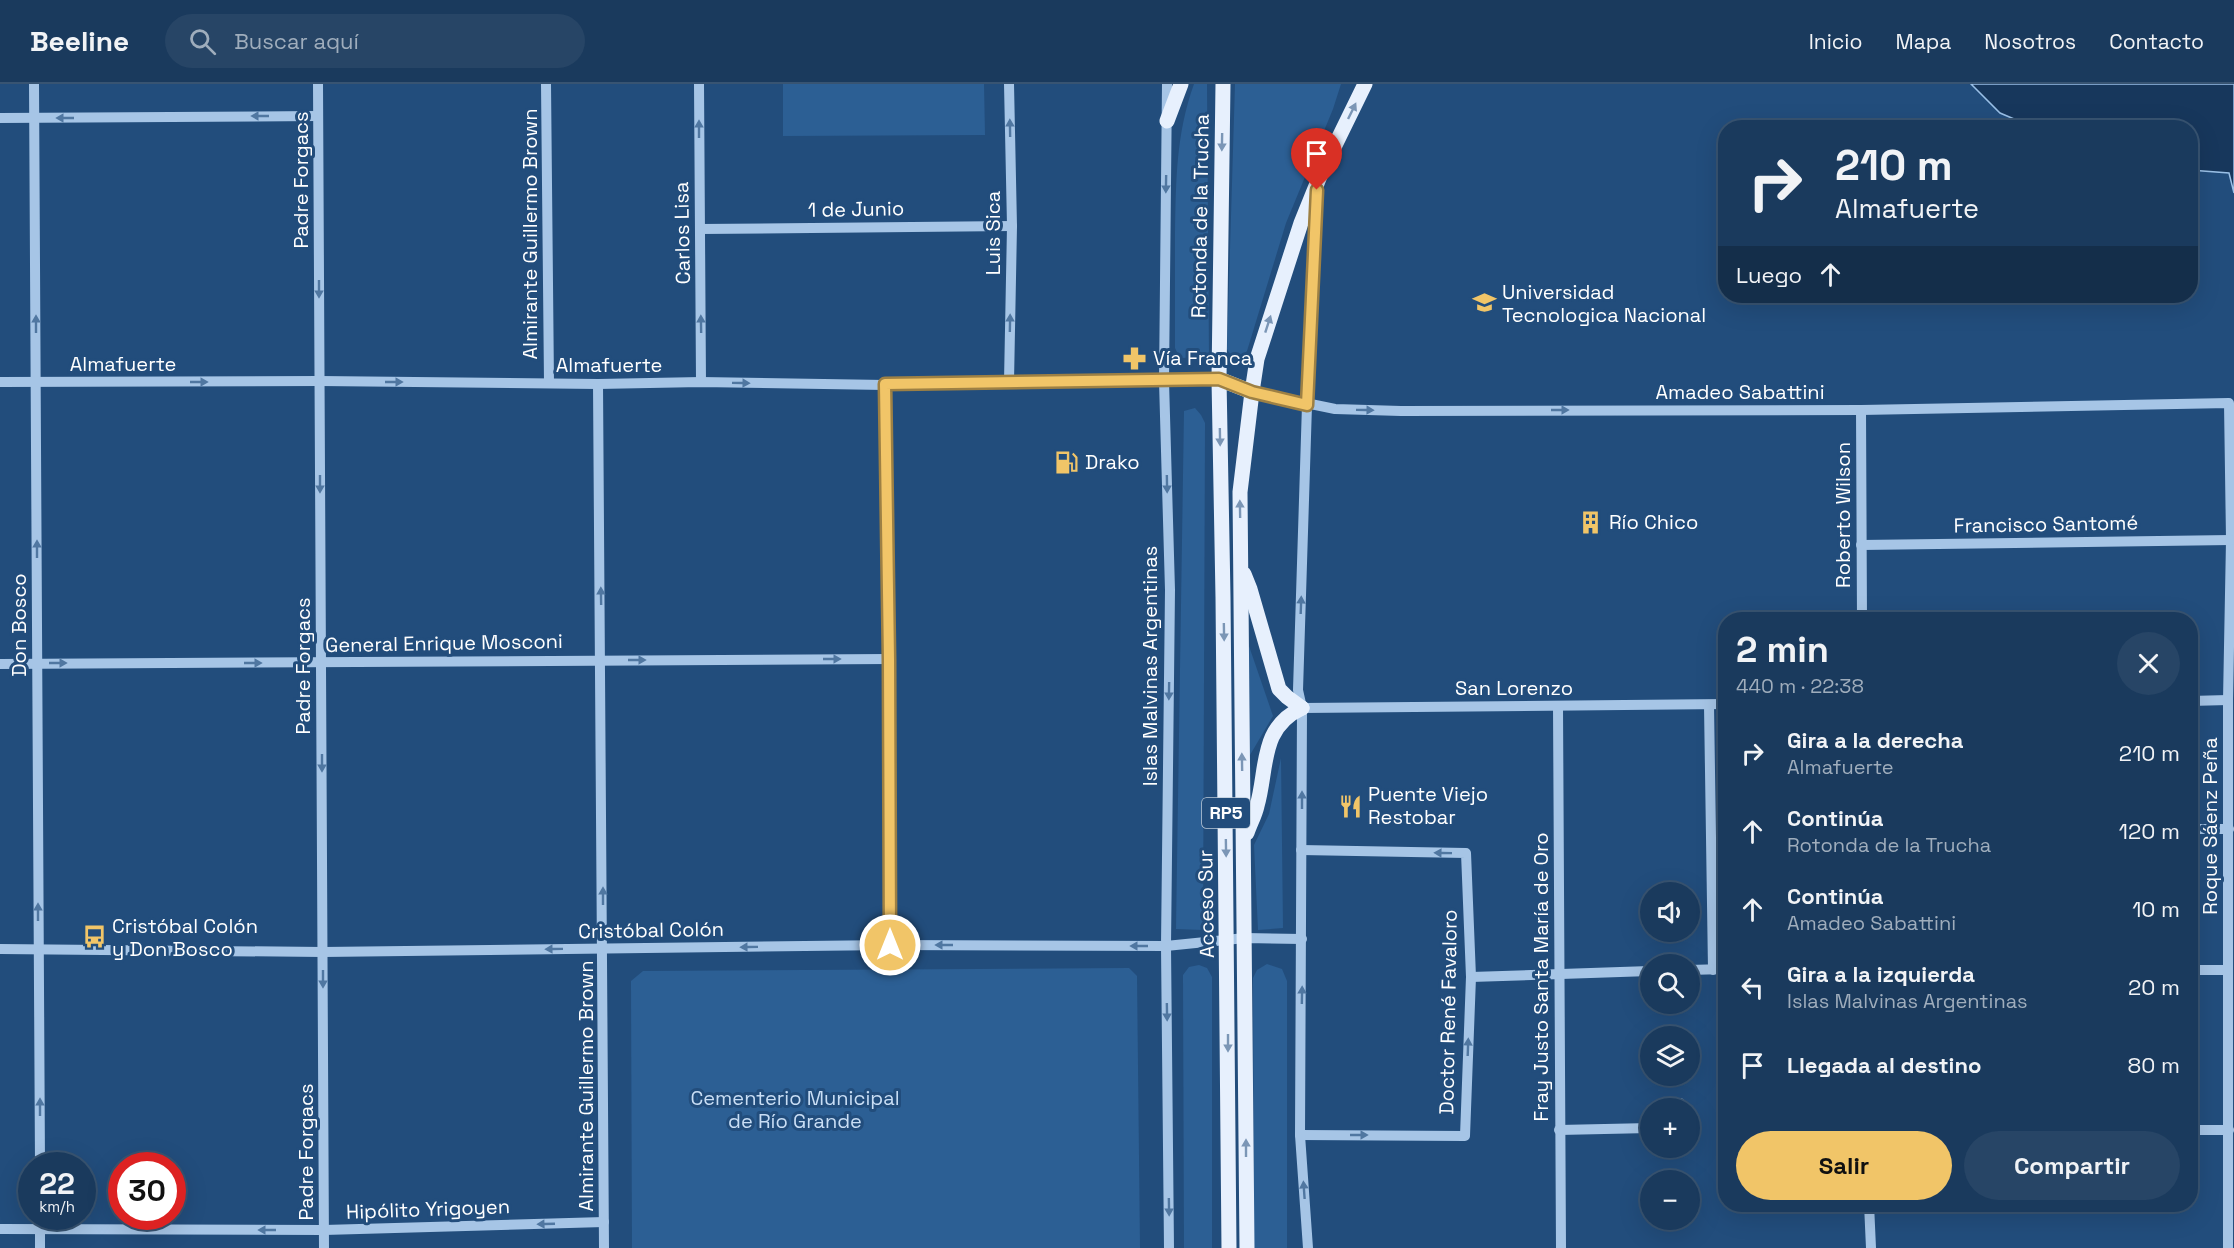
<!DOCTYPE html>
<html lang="es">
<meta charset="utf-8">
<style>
:root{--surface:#1a3a5d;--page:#274566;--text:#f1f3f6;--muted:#9fadbc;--line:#385472;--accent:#f1c568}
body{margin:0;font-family:"Space Grotesk",sans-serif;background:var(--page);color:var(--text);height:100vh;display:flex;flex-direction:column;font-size:22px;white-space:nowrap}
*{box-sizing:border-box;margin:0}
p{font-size:20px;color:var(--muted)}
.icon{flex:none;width:33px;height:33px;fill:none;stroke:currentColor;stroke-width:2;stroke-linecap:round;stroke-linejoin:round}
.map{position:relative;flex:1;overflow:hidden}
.panel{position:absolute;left:1718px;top:528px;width:480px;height:600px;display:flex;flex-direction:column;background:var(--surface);border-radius:24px;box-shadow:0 6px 24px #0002,0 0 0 2px var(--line)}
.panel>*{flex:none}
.top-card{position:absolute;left:1718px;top:36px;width:480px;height:183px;border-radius:24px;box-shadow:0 6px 24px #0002,0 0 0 2px var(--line);background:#1a3a5d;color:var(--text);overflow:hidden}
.fabs{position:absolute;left:1640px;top:798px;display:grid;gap:12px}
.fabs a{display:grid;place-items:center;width:60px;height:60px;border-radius:50%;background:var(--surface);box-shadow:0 6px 24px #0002,0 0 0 2px var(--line);font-size:30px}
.speed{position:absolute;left:18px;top:1068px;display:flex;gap:12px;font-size:30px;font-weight:700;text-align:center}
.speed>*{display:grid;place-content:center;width:78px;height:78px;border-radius:50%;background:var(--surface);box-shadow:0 6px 24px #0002,0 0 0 2px var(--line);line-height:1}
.speed small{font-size:15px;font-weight:400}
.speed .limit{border:9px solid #d22;background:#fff;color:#111}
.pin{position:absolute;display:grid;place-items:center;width:51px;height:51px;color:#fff;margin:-62px -26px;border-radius:50% 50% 50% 0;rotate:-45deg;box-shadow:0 0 6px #0007}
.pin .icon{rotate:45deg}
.me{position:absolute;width:66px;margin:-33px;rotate:0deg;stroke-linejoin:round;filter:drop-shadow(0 0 4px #0008)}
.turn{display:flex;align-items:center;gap:21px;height:126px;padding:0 18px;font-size:27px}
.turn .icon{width:78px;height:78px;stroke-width:2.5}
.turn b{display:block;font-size:42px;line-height:51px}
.then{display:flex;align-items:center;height:57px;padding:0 18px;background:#0003;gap:12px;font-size:22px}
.round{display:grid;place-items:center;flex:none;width:63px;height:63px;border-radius:32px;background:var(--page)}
.summary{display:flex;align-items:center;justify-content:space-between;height:102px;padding:0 18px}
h1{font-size:36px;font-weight:700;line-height:45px}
.button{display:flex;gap:12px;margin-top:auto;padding:12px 18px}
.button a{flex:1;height:69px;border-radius:36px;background:var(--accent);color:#111;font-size:24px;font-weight:700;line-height:69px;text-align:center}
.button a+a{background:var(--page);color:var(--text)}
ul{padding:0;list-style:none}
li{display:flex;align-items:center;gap:18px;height:78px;padding:0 18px}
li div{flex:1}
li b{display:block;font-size:22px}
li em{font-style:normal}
header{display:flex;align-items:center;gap:36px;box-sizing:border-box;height:84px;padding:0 30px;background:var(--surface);border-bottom:2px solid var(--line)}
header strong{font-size:28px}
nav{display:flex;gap:33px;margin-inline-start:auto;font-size:21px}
.search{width:420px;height:54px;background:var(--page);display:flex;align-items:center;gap:15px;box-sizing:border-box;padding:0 21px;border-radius:33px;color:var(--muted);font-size:22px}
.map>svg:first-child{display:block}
.green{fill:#2c5f94}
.water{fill:#17375c;stroke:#9ac0e7;stroke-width:1.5}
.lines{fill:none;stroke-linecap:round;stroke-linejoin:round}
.minor{stroke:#a6c5e6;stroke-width:10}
.major{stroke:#e7f0fd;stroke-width:15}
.oneway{fill:#7b96b6}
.oneway2{fill:#5077a1}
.route-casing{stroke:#9d8044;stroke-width:15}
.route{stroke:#f1c568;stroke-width:10}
.labels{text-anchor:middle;stroke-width:6;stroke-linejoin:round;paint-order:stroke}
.shield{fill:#224d7c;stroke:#bdcad8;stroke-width:1.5}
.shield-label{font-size:18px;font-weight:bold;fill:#fff}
.street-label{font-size:20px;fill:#fff;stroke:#224d7c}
.poi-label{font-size:20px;fill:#fff;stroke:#224d7c;text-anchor:start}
.park-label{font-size:20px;fill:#c9def5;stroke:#224d7c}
</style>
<header>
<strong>Beeline</strong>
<div class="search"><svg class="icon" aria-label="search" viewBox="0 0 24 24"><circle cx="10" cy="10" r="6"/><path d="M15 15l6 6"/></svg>Buscar aquí</div>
<nav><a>Inicio</a><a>Mapa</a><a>Nosotros</a><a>Contacto</a></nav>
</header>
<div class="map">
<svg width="2234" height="1164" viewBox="0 0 2234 1164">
<rect width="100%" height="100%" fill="#224d7c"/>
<!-- green -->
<g class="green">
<path d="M783 0H984L985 51 783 52Z"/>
<path d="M1194 0H1207L1209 273 1180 274 1175 264C1175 226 1175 188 1175 149 1176 96 1176 50 1194 0Z"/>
<path d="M1235 0H1341L1333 25 1286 139 1247 267C1240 275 1232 275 1227 265Z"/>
<path d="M1195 324 1201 331 1205 339 1203 846 1176 845 1184 327Z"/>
<path d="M1249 562 1273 632 1250 671Z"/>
<path d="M1281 674 1283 844 1258 846 1254 761 1269 730Z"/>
<path d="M1267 880 1282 885 1287 897V1164H1254L1253 894 1257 886Z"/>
<path d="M1199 881 1207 884 1212 893V1164H1184L1183 891 1189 883Z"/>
<path d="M1129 884 1137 892 1140 1164H632L631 897 643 887Z"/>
</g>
<!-- water -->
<path class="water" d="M1971 0H2234V109L2229 89 2190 86V44L2033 43 2000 29Z"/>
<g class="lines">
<!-- minor -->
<g class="minor">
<path d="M34 0 40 1082"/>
<path d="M318 0 324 1164"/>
<path d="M546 0 549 299"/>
<path d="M699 0 701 298"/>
<path d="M1009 0 1012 142 1009 298"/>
<path d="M1167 0 1164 297 1170 506 1166 862 1169 1164"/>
<path d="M0 34 318 32"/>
<path d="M700 145 1012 142"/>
<path d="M0 298 320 297 598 300 701 298 885 301 1219 295"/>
<path d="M598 300 604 1164"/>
<path d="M885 301 889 575 890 861"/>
<path d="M1252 308 1335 325 1401 327 1861 326 2229 319 2231 456 2228 616V1164"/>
<path d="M1861 326 1862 536"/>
<path d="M1861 461 2231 456"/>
<path d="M0 580 889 575"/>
<path d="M2190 617 2228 616"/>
<path d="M1709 621 1713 886"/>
<path d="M1558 622 1561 1164"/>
<path d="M1302 624 1725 620"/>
<path d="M2190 745H2229"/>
<path d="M0 865 323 868 890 861 1166 862 1245 854 1302 855"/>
<path d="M1689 886 1725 885"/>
<path d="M2190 886H2228"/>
<path d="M1471 893 1650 887"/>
<path d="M1680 1024V1019"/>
<path d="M1559 1046 1650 1044"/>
<path d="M2190 1046H2229"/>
<path d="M1300 1051 1465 1052 1471 893 1466 769 1301 766"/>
<path d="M1869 1120 1871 1164"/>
<path d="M40 1132V1164"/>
<path d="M0 1145 324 1146 604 1138"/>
<path d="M1308 1164 1300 1051 1302 624 1298 606 1307 321 1317 109"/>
</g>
<!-- major -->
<g class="major">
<path d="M1223 0 1219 295 1252 308 1257 275 1301 139 1320 92 1365 0"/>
<path d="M1167 37 1181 0"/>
<path d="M1219 295 1223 513 1229 1164"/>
<path d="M1244 490 1250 505 1279 605 1287 613 1302 624"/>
<path d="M1247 749C1250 740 1255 731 1257 722 1268 684 1259 644 1302 624"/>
<path d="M1247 1164 1240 408 1252 308"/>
</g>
</g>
<!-- one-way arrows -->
<defs><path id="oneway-solid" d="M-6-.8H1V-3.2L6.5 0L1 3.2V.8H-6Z" transform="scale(1.5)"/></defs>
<g class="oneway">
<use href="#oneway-solid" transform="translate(1352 27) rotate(-64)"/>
<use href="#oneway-solid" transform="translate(1222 58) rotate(91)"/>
<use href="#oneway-solid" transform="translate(1268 240) rotate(-72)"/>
<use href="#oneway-solid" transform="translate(1220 353) rotate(89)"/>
<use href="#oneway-solid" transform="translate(1240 425) rotate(-91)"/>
<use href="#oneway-solid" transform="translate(1224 548) rotate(89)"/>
<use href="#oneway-solid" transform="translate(1242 678) rotate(-91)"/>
<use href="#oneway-solid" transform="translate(1226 764) rotate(89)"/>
<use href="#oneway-solid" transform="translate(1228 959) rotate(90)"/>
<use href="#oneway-solid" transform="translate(1246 1064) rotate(-90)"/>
</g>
<g class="oneway2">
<use href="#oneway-solid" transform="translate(260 32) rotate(180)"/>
<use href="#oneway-solid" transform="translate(65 34) rotate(180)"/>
<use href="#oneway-solid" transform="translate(1010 44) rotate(-91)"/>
<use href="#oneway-solid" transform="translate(699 45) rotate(-90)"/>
<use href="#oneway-solid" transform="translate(1166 100) rotate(91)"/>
<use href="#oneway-solid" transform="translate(319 205) rotate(90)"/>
<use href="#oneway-solid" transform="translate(1010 239) rotate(-89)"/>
<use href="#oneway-solid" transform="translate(36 240) rotate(-90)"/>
<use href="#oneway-solid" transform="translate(701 240) rotate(-91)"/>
<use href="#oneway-solid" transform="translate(199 298)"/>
<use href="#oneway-solid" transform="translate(394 298)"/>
<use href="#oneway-solid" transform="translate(741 299) rotate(1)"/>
<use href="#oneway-solid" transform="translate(1365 326) rotate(1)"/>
<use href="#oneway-solid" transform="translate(1560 326)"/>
<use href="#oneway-solid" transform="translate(320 400) rotate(90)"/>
<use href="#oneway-solid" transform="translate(1167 400) rotate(89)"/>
<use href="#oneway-solid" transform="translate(37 465) rotate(-90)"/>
<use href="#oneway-solid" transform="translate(601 512) rotate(-91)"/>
<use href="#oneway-solid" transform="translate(1301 521) rotate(-88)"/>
<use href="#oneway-solid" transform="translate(832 575)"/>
<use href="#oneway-solid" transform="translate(637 576)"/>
<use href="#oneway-solid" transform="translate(58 579)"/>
<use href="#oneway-solid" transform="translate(253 579)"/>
<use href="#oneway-solid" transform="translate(1169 607) rotate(91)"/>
<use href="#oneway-solid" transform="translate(322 679) rotate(90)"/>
<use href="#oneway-solid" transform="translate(1302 716) rotate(-90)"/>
<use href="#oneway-solid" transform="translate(1443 769) rotate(-179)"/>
<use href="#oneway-solid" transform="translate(603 812) rotate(-90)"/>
<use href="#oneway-solid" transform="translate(38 828) rotate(-90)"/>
<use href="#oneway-solid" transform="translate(944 861) rotate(-180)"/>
<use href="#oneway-solid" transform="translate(1139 862) rotate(-180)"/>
<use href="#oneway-solid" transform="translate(749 863) rotate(179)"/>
<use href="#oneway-solid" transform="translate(554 865) rotate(179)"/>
<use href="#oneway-solid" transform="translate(323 895) rotate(90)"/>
<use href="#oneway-solid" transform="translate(1302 911) rotate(-89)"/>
<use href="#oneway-solid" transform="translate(1167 928) rotate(89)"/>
<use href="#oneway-solid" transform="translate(1468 963) rotate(-88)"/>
<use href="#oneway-solid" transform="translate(40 1023) rotate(-90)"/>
<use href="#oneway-solid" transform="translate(1359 1051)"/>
<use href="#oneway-solid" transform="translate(1304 1106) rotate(-94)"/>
<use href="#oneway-solid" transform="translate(1169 1123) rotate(89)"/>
<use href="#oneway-solid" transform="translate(546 1140) rotate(178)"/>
<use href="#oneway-solid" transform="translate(267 1146) rotate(-180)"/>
</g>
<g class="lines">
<defs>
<path id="route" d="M890 861 889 575 885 300 1219 295 1252 308 1307 321 1317 106"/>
</defs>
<!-- route casing -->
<use href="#route" class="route-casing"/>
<!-- route -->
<use href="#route" class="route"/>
</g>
<!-- icons -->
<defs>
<symbol id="university-bare" viewBox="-9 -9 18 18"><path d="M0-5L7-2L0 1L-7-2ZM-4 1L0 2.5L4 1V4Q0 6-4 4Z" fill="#f1c568" stroke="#224d7c" stroke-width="2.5" paint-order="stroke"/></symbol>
<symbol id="pharmacy-bare" viewBox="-9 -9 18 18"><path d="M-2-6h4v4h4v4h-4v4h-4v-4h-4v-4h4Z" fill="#f1c568" stroke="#224d7c" stroke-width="2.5" paint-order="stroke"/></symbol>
<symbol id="fuel-bare" viewBox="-9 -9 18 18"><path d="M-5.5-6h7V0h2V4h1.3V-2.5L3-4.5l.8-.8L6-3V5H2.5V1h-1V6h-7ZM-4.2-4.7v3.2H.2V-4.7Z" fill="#f1c568" stroke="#224d7c" stroke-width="2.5" paint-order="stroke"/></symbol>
<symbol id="building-bare" viewBox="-9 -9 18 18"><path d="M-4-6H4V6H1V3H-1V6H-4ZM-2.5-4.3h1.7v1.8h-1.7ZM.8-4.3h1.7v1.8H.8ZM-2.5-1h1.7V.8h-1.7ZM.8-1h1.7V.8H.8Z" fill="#f1c568" stroke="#224d7c" stroke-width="2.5" paint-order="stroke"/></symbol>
<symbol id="restaurant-bare" viewBox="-9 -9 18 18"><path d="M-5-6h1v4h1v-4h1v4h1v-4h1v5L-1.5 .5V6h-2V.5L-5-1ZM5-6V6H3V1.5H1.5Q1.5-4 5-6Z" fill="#f1c568" stroke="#224d7c" stroke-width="2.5" paint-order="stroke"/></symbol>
<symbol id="bus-bare" viewBox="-9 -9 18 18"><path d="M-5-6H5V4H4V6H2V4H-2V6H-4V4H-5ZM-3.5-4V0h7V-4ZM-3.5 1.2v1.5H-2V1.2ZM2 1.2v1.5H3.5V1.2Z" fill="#f1c568" stroke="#224d7c" stroke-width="2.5" paint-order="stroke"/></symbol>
</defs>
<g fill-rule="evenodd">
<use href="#university-bare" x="1468" y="202" width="33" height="33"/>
<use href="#pharmacy-bare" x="1118" y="258" width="33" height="33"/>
<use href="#fuel-bare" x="1050" y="362" width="33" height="33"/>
<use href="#building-bare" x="1574" y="422" width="33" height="33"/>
<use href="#restaurant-bare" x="1334" y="706" width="33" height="33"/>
<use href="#bus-bare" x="78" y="836" width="33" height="33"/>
</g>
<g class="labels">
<!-- shield labels -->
<rect class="shield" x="1202" y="714" width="48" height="30" rx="4.5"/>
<g class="shield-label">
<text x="1226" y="735">RP5</text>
</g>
<!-- street labels -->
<g class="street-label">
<text transform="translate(301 96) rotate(-90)" y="7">Padre Forgacs</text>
<text transform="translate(856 125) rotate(-1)" y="7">1 de Junio</text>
<text transform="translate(1200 132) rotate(-89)" y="7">Rotonda de la Trucha</text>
<text transform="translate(682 149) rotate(-91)" y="7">Carlos Lisa</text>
<text transform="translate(993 149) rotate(-90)" y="7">Luis Sica</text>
<text transform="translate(530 150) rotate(-90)" y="7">Almirante Guillermo Brown</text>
<text x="123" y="287">Almafuerte</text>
<text x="609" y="288">Almafuerte</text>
<text x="1740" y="315">Amadeo Sabattini</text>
<text transform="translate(1843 431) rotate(-90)" y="7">Roberto Wilson</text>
<text transform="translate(2046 440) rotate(-1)" y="7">Francisco Santomé</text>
<text transform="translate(19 541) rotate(-90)" y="7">Don Bosco</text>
<text transform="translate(444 559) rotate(-1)" y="7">General Enrique Mosconi</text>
<text transform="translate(303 582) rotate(-90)" y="7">Padre Forgacs</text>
<text transform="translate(1150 582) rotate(-90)" y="7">Islas Malvinas Argentinas</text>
<text x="1514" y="611">San Lorenzo</text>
<text transform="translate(2210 742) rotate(-90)" y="7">Roque Sáenz Peña</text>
<text transform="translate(1206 820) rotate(-91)" y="7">Acceso Sur</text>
<text transform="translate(651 846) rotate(-1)" y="7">Cristóbal Colón</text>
<text transform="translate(1541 893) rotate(-90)" y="7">Fray Justo Santa María de Oro</text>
<text transform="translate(1448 928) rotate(-89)" y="7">Doctor René Favaloro</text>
<text transform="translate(586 1002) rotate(-90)" y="7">Almirante Guillermo Brown</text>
<text transform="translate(306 1068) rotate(-90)" y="7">Padre Forgacs</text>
<text transform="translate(428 1125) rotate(-2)" y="7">Hipólito Yrigoyen</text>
</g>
<!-- poi labels -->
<g class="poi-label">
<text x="1502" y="215">Universidad<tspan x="1502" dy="23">Tecnologica Nacional</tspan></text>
<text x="1153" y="281">Vía Franca</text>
<text x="1085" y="385">Drako</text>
<text x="1609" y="445">Río Chico</text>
<text x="1368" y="717">Puente Viejo<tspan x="1368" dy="23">Restobar</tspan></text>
<text x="112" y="849">Cristóbal Colón<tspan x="112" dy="23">y Don Bosco</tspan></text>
</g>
<!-- park labels -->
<g class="park-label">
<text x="795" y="1021">Cementerio Municipal<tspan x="795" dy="23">de Río Grande</tspan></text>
</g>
</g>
</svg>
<div class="fabs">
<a><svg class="icon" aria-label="sound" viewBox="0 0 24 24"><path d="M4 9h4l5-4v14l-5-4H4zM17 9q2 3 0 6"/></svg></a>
<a><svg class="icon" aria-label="search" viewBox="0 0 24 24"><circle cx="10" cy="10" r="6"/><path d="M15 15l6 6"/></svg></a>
<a><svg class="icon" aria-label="layers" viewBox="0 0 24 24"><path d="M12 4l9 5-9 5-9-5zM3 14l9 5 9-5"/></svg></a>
<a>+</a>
<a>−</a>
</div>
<div class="speed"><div>22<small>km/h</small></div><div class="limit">30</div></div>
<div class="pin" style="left:1317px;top:106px;background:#d93025"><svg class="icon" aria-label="arrive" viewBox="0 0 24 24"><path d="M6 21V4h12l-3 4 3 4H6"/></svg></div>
<svg class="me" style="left:890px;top:861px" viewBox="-20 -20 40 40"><circle r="17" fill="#f1c568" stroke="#fff" stroke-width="3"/><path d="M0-11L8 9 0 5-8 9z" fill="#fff"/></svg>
<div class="top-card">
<div class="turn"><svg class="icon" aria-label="right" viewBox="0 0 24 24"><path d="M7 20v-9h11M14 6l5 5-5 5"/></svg><div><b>210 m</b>Almafuerte</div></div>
<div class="then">Luego<svg class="icon" aria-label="ahead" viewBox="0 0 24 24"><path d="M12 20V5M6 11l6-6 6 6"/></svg></div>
</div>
<section class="panel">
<div class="summary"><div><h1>2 min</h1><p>440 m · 22:38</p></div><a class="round"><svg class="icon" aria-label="close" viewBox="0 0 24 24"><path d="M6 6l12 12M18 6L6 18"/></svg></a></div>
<ul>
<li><svg class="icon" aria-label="right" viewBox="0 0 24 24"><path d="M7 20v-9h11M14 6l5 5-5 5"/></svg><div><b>Gira a la derecha</b><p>Almafuerte</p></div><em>210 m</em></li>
<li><svg class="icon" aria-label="ahead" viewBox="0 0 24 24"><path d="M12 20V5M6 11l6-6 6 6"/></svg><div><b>Continúa</b><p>Rotonda de la Trucha</p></div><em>120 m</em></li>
<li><svg class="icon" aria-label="ahead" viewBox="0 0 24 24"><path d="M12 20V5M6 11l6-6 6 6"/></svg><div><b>Continúa</b><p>Amadeo Sabattini</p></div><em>10 m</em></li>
<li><svg class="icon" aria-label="left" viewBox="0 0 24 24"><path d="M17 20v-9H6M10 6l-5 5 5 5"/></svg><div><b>Gira a la izquierda</b><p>Islas Malvinas Argentinas</p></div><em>20 m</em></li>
<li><svg class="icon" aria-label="arrive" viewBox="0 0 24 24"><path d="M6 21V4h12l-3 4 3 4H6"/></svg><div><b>Llegada al destino</b></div><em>80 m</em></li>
</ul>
<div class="button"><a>Salir</a><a>Compartir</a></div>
</section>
</div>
